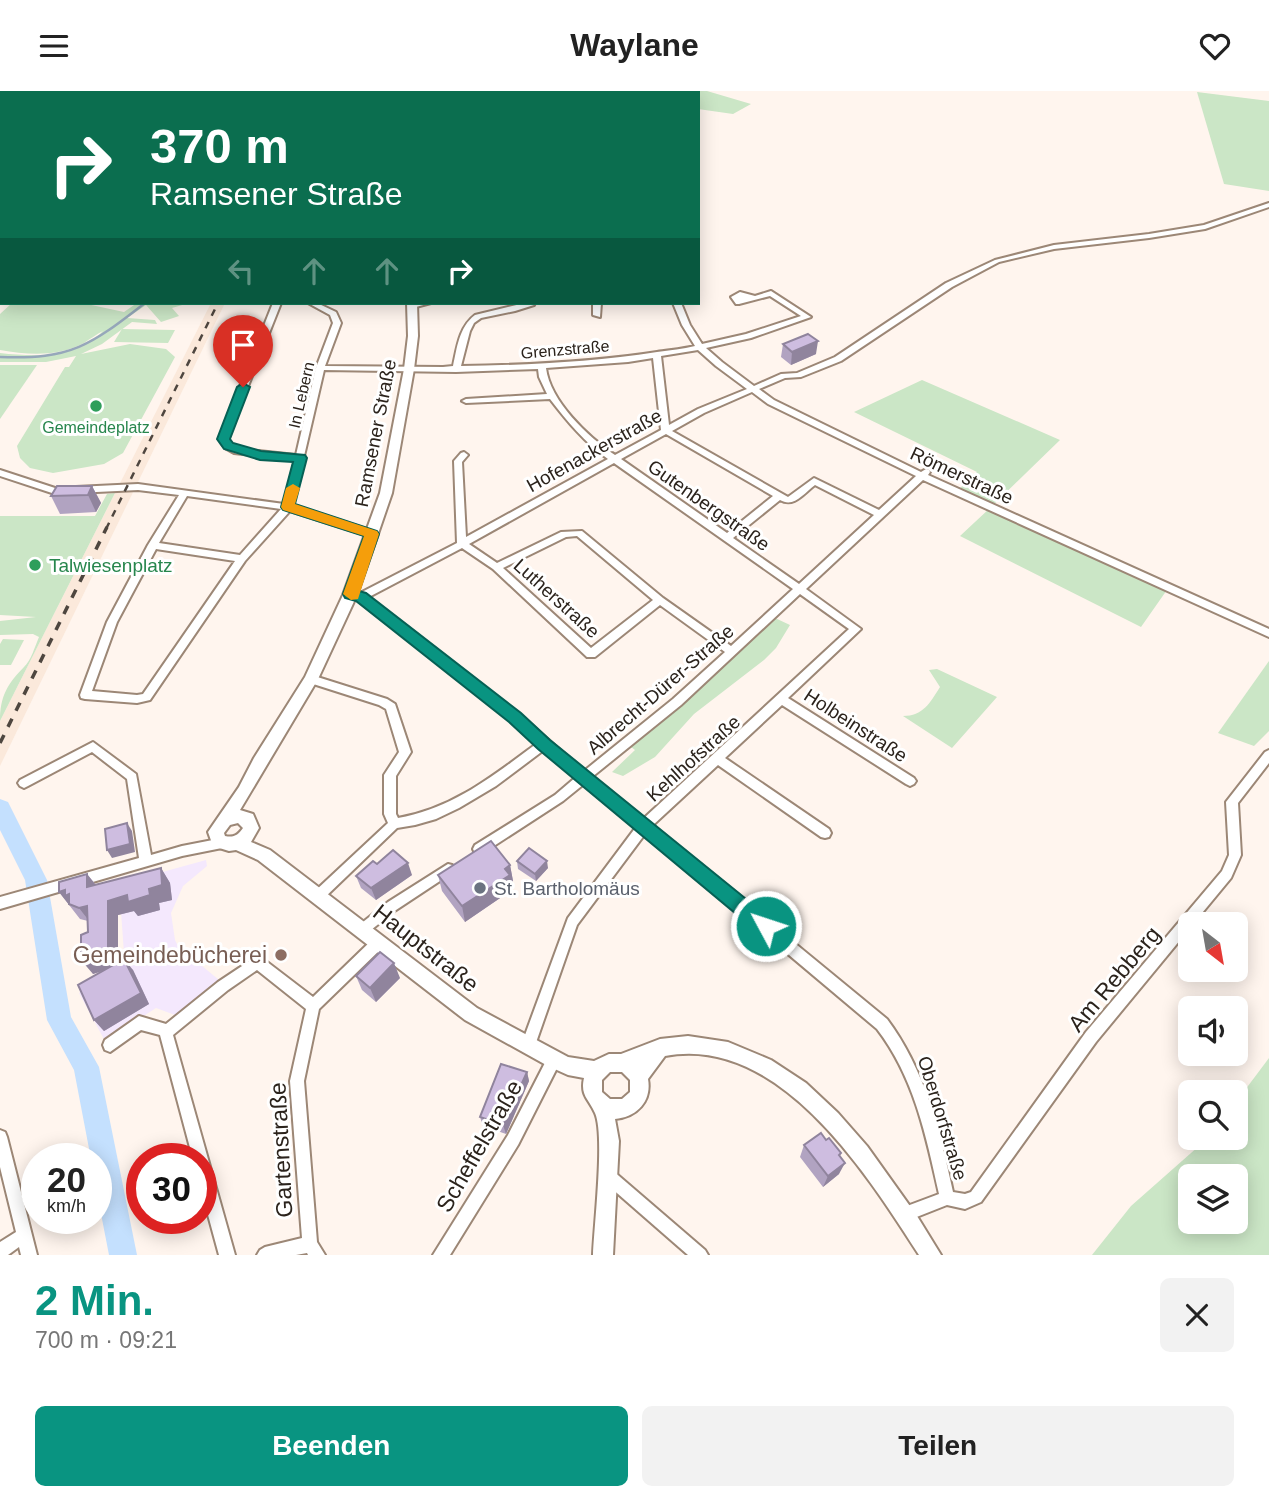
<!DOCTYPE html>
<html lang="de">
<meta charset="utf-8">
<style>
:root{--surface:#fff;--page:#f2f2f2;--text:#222;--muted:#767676;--accent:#099481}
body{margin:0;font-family:Arial,sans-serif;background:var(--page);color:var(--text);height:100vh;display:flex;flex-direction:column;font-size:26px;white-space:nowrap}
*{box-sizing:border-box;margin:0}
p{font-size:23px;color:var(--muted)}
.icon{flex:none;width:38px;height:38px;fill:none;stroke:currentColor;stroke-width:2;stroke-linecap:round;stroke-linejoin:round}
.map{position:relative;height:1164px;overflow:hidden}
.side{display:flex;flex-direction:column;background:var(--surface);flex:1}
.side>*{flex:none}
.guide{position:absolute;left:0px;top:0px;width:700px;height:214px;box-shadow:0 4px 18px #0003;background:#0b6e4f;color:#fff;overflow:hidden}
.needle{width:46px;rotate:149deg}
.tools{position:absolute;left:1178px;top:821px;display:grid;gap:14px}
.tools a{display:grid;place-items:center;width:70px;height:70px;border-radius:10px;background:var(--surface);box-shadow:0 4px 18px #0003;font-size:35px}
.speed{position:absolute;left:21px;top:1052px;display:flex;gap:14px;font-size:35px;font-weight:700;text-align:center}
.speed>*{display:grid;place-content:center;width:91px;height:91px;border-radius:50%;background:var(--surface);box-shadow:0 4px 18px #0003;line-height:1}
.speed small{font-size:18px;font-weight:400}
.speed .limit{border:10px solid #d22;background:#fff;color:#111}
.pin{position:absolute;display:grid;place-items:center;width:60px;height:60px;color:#fff;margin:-72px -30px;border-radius:50% 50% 50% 0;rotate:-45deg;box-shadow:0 0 7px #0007}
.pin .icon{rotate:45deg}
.me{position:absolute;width:77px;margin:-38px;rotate:310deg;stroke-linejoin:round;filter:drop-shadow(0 0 5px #0008)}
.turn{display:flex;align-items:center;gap:24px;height:147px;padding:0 35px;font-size:32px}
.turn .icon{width:91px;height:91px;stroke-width:2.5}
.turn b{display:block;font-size:49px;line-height:60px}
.lanes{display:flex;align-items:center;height:66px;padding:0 35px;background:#0003;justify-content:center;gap:35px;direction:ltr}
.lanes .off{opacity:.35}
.round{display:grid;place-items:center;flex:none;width:74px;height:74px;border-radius:10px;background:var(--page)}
.head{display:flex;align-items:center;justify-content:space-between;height:119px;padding:0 35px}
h1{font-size:42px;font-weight:600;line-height:52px;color:var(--accent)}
.button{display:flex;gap:14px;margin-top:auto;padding:14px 35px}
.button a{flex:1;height:80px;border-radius:10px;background:var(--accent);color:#fff;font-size:28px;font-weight:600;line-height:80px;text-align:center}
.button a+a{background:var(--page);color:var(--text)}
header{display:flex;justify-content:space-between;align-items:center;height:91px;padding:0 35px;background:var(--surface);font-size:32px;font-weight:600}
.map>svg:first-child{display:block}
.built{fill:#fbe9db}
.education{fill:#f4e8fd}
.green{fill:#cbe6c6;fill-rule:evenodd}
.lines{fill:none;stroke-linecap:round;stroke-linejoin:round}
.stream-far1{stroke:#96a7ba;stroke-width:2}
.stream{stroke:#96a7ba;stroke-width:2.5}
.river{fill:#c4e0fe;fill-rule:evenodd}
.minor-casing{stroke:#9c8776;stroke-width:4}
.major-casing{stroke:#9c8776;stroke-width:4}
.minor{fill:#fff;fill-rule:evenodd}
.major{fill:#fff;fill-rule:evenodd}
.rail-far1{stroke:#4e463f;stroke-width:2.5;stroke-dasharray:7 7;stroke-linecap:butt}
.rail{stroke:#4e463f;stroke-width:3.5;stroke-dasharray:9 9;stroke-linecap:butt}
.wall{fill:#b1a3c1}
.shaded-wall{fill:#90849d}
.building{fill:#cebde0;stroke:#90849d;stroke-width:2}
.route{fill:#099481;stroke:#066054;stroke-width:2}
.slow{fill:#f59e0b}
.leisure-dot{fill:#2e9e5b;stroke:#fff;stroke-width:2.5}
.worship-dot{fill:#6b7280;stroke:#fff;stroke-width:2.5}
.education-dot{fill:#8d6e63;stroke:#fff;stroke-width:2.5}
.labels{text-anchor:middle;stroke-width:6;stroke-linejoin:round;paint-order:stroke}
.far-street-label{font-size:16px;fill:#2b231c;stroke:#fff}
.far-leisure-label{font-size:16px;fill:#27864d;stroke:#fff}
.street-label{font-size:19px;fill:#2b231c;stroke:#fff}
.leisure-label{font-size:19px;fill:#27864d;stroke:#fff;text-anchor:start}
.worship-label{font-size:19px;fill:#5b616d;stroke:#fff;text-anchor:start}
.near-street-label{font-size:23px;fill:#2b231c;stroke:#fff}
.near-education-label{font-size:23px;fill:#785e54;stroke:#fff;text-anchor:end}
</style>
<header><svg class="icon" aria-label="menu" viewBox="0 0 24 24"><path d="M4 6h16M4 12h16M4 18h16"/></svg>Waylane<svg class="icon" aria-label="heart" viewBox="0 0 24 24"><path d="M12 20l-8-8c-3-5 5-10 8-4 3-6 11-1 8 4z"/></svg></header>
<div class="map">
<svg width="1269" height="1164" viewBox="0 0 1269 1164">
<rect width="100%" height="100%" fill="#fff5ee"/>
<!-- built -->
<path class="built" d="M211 212H225L0 675V630Z"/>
<!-- education -->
<path class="education" d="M206 769 207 775 183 795 171 822 175 849 178 855 219 889 175 924 156 917 105 950 79 902 125 876 119 793Z"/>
<!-- green -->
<g class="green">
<path d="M643 0H707L751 13 733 23 698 18V2H639Z"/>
<path d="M1197 1 1269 10V100L1224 93Z"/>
<path d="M12 212H82L124 221 137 212H148L147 214 189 212 172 217 179 225 161 231 146 214 127 227 155 229 157 233 132 231 102 253 81 263 130 253 166 258 175 266 123 362 104 373 53 382 30 377 20 367 17 355 65 276H69L76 265 46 271H0V262C36 266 76 268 103 240 97 243 90 248 84 252 57 266 29 264 0 259V223Z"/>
<path d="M122 238 175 239 168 252 114 251Z"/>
<path d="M0 274H37L0 328Z"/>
<path d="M922 289 1060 349 991 416 1169 496 1141 536 960 445 990 417 956 401 977 381 854 321Z"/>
<path d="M115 402 0 630C0 606 7 593 24 576 31 570 35 555 39 546L33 543 0 544V530L36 526 0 524V425H95L107 403Z"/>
<path d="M775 527 790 534 776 557 764 569 694 623 655 666 623 685 612 681 635 659 631 656Z"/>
<path d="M3 548 24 549 11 574H0V553Z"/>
<path d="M1269 570V640L1254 655 1218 642Z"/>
<path d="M937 578 997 606 952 657 903 625C923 625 930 612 940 596L929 579Z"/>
<path d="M1269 967V1164H1092L1131 1115 1208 1047 1236 1046V1011ZM1190 1085H1236V1130H1190Z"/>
</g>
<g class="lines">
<!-- stream-far1 -->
<g class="stream-far1">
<path d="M267 2 270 0"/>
<path d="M412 2 414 0"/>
<path d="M0 182 2 180"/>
</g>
<!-- stream -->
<path class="stream" d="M0 266C71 269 91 254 145 212"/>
<!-- river -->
<path class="river" d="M0 708 8 711 47 789 71 926 99 976 137 1164H109L96 1097V1068H91L74 979 47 929 25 789 0 739Z"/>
<defs>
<g id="minor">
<path d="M234 0H241L239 2H231Z"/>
<path d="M1269 112V116L1205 138 1149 147 1054 158 999 171 952 196 841 270 801 286 785 287 759 298 774 309 921 381 926 378 929 379 930 381 928 384 1269 538V546L923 389 806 498 861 538 788 607 914 687 916 690 914 693 910 695 906 693 782 614 725 667 829 738 831 742 829 746 825 747 821 746 718 674 652 735 887 928C925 979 940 1040 953 1101L965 1103 971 1101 1086 941 1222 780 1229 764 1226 711 1265 661 1269 659V672L1238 712 1241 764 1231 787 1193 833H1190V837L1096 951 981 1111 965 1118 947 1114 904 1131 899 1128 896 1123 899 1118 939 1103C926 1044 914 986 877 938L645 743 577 834 533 960 528 962 523 960 521 955 568 827 636 736 584 693 563 710 483 762 479 763 475 762 473 758 475 754 555 704 576 686 544 659 496 695 459 717 436 728 415 734 397 737 322 809 318 811 314 809 312 805 314 801 388 732 384 723V684L399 661 386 618 379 614 307 591 306 588 307 585 311 584 387 608 395 613 411 661 396 685V723L398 727C452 718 493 685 536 653L511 629 352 505 354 503 360 502 457 452 454 370 461 362 464 361 468 364 462 371 466 446 608 368C585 352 567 330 550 308L466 312 462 310 466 308 547 303 539 286 538 278 456 281 324 279 304 365 305 367 303 369 293 414 375 441 377 443 372 446 290 420 245 470 150 609 137 612 85 608 81 607 80 604 107 531 148 454 179 404 138 399 55 403 0 385V379L55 397 138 393 284 413 295 369 234 362 225 357 219 348 273 212H281L227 348 231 353 239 358 296 364 316 277 333 232 330 224 308 212H317L336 221 341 232 325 275 443 276 453 275C457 257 459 236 475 224L525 212H535L534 214 515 220 481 227 474 232 470 240 461 275C527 274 593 271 657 261 670 259 683 258 695 255L682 234 673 212H681L690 234 702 253 746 243 801 225 770 205 739 213H736L731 206 740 201 755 205 771 200 811 226 751 247 706 257 722 271 754 295 781 283 797 282 835 266 946 192 995 169 1054 154 1149 143 1204 134ZM698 259 716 275 747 298 698 318 669 334 661 265ZM653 267 661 339 615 364C588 346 550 310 546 277L628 271ZM752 301 768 313 916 385 879 419 814 387 788 406 672 340 704 322ZM666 343 773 405 727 442 621 368ZM614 372 793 498 731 555 663 507 582 440 561 441 497 472 469 453ZM815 394 874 424 799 493 733 447 780 409C794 417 803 403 815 394ZM187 405 281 418 240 464 159 452ZM577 445 653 509 591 557 503 477 566 446ZM462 457 493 478 587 566H595L660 514 725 561 673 608 584 680 519 623 367 507ZM156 458 235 470 143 603 137 604 92 600 117 531ZM800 503 849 538 643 728 592 686 681 614Z"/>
<rect x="0" y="127" width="2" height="5"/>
<path d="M417 212H431L412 217 408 215Z"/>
<path d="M593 212H601L600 226 593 224Z"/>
<path d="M93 651 136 683 151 764 182 755 223 747 227 748 229 752 227 756 182 765 0 818V806L139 767 127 688 92 661 28 695 24 697 20 695 18 692 20 689Z"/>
<path d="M448 773 452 774 454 778 452 782 396 819 366 843 362 845 358 843 356 839 358 835 388 811Z"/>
<path d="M378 846 383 848 384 852 383 856 319 918 304 990 317 1151 325 1164H308L307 1162 296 1164H257L260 1159 265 1156 302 1147 290 990 306 918 257 879 228 899 173 944 235 1164H219L201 1098V1068H193L160 944 141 939 110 961 105 959 103 954 105 949 139 925 166 933 218 891 257 865 262 867 313 906 373 848Z"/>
<path d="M554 962 559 964 561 969 518 1054 450 1164H433L508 1044 549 964Z"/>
<path d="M0 1039 5 1041 7 1046 37 1164H21L19 1156 8 1164H0V1151L16 1141 0 1076Z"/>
<path d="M607 1077 612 1079 705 1159 708 1164H688L602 1089 600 1084 602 1079Z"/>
</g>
<g id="major">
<path d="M518 0H526L516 2Z"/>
<path d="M407 212H417L418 245 414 278 392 402 357 504 318 588 240 719 253 723 259 737 251 751 270 759 477 917 568 966 594 970 609 963H621L660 948 688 945 728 951 771 969 806 992 838 1022 867 1055 917 1125 941 1164H919C867 1083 779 943 665 965L648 988C652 1010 637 1026 615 1028L619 1050 613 1164H593C594 1135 605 1044 595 1022 589 1008 580 1005 584 987L568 984 548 975 465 929 258 769 236 759 229 760 213 755 208 741 239 696 254 667 305 586 343 504 380 402 404 278 408 245ZM238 732 243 737C238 744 234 747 225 745L224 742 230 734ZM610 981H622L630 989V1001L622 1008H610L602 1001V989Z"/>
</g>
</defs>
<!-- minor casing -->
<use href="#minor" class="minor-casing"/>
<!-- major casing -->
<use href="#major" class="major-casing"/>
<!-- minor -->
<use href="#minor" class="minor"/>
<!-- major -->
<use href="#major" class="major"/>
<!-- rail-far1 -->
<path class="rail-far1" d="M106 438 218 212"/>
<!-- rail -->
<path class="rail" d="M0 652 107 436"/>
</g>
<!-- wall -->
<g class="wall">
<path d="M783 253 816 263 791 274 781 266Z"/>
<path d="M92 395 101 412 96 421 60 423 51 405Z"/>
<path d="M517 770 548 777 536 790 518 778Z"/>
<path d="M377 773 412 784 376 809 361 797 356 785Z"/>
<path d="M510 774 513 790 511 791 512 799 465 831 442 800 438 784Z"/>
<path d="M161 777 170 792 172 809 159 812 160 819 138 825 134 820 118 824V871L133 879 149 913 104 940 94 929 104 879 93 883 88 830 80 828 59 801 87 783 96 794Z"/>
<path d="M356 885 400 887 376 911 362 899Z"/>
<path d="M527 981 529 990 506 1043 483 1035 480 1026Z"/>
<path d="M826 1049 841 1062 840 1065 839 1083 823 1096 800 1066 804 1054Z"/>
</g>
<!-- shaded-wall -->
<g class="shaded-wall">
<path d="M818 250 816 263 791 274 792 261Z"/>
<path d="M92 395 101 412 96 421 88 404Z"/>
<path d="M127 732 132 740 135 761 112 767 107 759Z"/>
<path d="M547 770 548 777 536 790 535 783Z"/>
<path d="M408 772 412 784 376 809 371 797Z"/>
<path d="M510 774 513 790 511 791 512 799 465 831 462 815Z"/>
<path d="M161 777 170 792 172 809 159 812 160 819 138 825 134 820 118 824V875L93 883 81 869 108 810 149 798Z"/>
<path d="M87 783 98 797 87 796Z"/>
<path d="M65 799 87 815 90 831 79 817 69 813 70 815 59 801Z"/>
<path d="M124 868 133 879 149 913 104 940 94 929Z"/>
<path d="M394 872 400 887 376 911 370 897Z"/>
<path d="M527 981 529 990 506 1043 503 1034Z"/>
<path d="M845 1072 839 1083 823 1096 828 1085Z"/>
</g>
<!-- building -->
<g class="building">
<path d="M808 243 818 250 792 261 783 253Z"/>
<path d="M57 395H92L88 404 51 405Z"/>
<path d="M127 732 130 753 107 759 105 738Z"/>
<path d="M491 750 510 774 505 778 510 784 462 815 438 784Z"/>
<path d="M529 757 547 770 535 783 517 770Z"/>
<path d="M393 759 408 772 371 797 356 785 373 770 377 773Z"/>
<path d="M161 777 162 794 149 798 150 804 128 811 127 804 108 810V861L81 869V844L88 841 87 815 79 817 69 813V803L65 805V799L59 801V791L87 783V796Z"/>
<path d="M380 861 394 872 370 897 356 885Z"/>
<path d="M124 868 141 902 94 929 78 894Z"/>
<path d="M501 973 527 981 503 1034 480 1026Z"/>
<path d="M821 1042 826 1049 829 1047 841 1062 839 1064 845 1072 828 1085 804 1054Z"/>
</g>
<!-- route -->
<path class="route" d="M243 292 250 296 230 348 233 352 261 360 305 364 307 367 295 413 377 440 379 443 359 500 366 502 521 622 550 649 772 829 775 835 772 842 766 844 759 842 538 658 509 631 356 510 345 507 343 503 364 445 283 419 281 416 293 371 260 369 224 358 217 348 237 296Z"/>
<!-- slow -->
<path class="slow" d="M293 393 300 397 295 413 377 440 379 443 358 508 351 509 343 503 364 445 283 419 281 416 286 397Z"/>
<!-- markers -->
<g class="leisure-dot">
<circle cx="96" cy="315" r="7"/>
<circle cx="35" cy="474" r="7"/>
</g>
<circle class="worship-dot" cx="480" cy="797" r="7"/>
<circle class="education-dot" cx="281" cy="864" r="7"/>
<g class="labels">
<!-- far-street labels -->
<g class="far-street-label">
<text transform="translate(565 258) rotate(-5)" y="6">Grenzstraße</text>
<text transform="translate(301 304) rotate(-77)" y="6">In Lebern</text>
</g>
<!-- far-leisure labels -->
<g class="far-leisure-label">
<text x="96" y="342">Gemeindeplatz</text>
</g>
<!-- street labels -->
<g class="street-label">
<text transform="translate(375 342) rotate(-79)" y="7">Ramsener Straße</text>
<text transform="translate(594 359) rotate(-29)" y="7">Hofenackerstraße</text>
<text transform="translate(962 384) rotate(25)" y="7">Römerstraße</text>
<text transform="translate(709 414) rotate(35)" y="7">Gutenbergstraße</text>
<text transform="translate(557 507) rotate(42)" y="7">Lutherstraße</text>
<text transform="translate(660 598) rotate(-41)" y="7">Albrecht-Dürer-Straße</text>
<text transform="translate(856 634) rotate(33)" y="7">Holbeinstraße</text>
<text transform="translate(693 667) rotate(-42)" y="7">Kehlhofstraße</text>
<text transform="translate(943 1027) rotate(73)" y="7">Oberdorfstraße</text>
</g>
<!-- leisure labels -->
<g class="leisure-label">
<text x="49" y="481">Talwiesenplatz</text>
</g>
<!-- worship labels -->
<g class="worship-label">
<text x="494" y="804">St. Bartholomäus</text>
</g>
<!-- near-street labels -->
<g class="near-street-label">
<text transform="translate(426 857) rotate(38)" y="8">Hauptstraße</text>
<text transform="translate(1114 888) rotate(-50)" y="8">Am Rebberg</text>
<text transform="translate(479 1055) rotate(-60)" y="8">Scheffelstraße</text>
<text transform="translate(281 1059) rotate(-93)" y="8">Gartenstraße</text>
</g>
<!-- near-education labels -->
<g class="near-education-label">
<text x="267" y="872">Gemeindebücherei</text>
</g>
</g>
</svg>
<div class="tools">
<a><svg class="needle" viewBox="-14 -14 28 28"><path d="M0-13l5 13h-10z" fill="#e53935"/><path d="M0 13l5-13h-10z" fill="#767676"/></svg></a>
<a><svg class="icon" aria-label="sound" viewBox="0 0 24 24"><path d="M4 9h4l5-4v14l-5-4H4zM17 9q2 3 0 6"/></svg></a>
<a><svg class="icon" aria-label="search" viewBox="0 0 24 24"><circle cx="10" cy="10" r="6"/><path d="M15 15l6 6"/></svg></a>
<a><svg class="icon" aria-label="layers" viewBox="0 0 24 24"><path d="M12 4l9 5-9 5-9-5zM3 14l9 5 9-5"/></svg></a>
</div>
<div class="speed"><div>20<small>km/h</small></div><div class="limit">30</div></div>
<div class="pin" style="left:243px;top:296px;background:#d93025"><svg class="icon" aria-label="arrive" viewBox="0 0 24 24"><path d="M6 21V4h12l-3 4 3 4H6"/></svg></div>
<svg class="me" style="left:766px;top:835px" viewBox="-20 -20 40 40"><circle r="17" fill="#099481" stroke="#fff" stroke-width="3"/><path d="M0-11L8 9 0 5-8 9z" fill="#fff"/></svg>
<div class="guide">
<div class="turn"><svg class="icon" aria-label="right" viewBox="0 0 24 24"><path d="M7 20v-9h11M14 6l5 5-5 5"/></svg><div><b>370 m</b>Ramsener Straße</div></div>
<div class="lanes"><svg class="icon off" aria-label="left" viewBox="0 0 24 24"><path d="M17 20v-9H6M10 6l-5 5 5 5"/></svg><svg class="icon off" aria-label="ahead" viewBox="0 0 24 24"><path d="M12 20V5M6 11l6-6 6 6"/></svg><svg class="icon off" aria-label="ahead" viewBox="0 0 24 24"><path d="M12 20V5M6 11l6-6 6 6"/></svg><svg class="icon" aria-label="right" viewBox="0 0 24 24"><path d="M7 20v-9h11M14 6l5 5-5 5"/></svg></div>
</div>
</div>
<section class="side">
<div class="head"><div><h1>2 Min.</h1><p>700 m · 09:21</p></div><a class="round"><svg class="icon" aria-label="close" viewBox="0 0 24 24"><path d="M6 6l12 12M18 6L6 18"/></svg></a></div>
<div class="button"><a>Beenden</a><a>Teilen</a></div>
</section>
